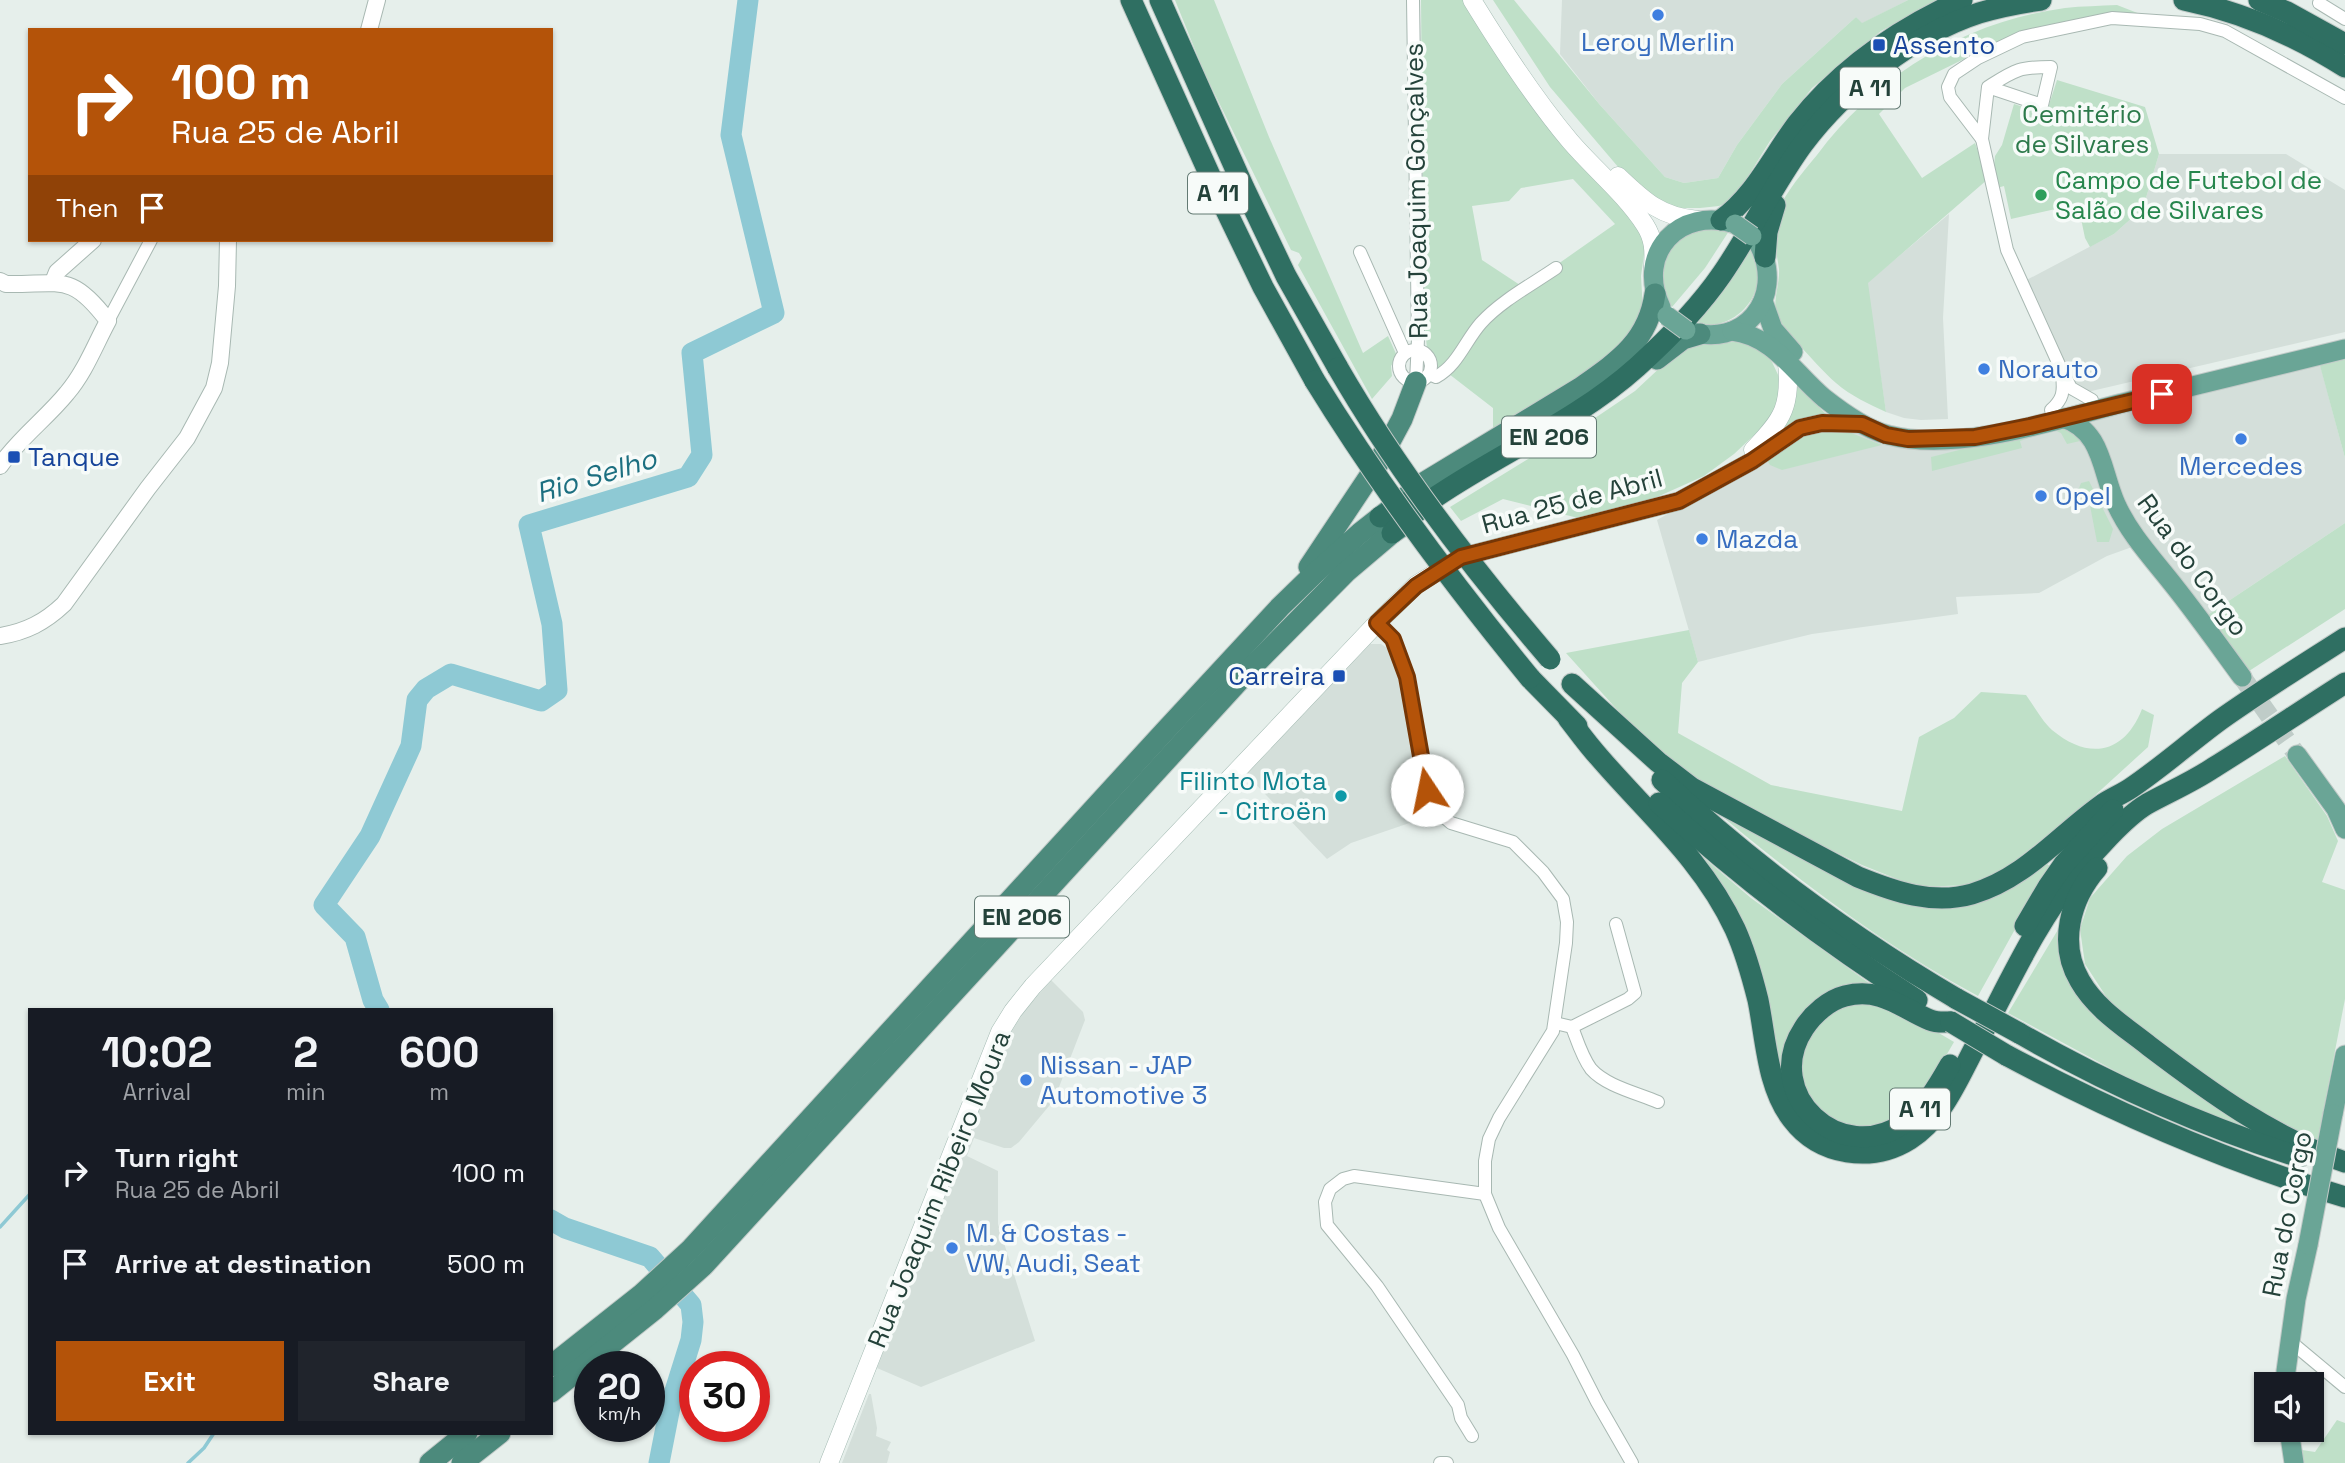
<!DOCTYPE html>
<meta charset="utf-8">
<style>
:root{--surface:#171b24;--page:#20242c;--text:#f1f3f6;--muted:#9ea1a6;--accent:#b45309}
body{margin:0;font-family:"Space Grotesk",sans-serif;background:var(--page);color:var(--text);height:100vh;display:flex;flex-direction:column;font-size:26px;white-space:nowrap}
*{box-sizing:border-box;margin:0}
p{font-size:23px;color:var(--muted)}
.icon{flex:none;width:38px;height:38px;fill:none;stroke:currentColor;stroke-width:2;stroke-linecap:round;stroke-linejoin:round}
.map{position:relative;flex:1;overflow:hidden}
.sheet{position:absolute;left:28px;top:1008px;width:525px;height:427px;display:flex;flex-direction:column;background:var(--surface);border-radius:0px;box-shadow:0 2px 5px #0004}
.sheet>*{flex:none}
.banner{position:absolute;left:28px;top:28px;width:525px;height:214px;border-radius:0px;box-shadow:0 2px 5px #0004;background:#b45309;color:#fff;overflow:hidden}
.fabs{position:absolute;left:2254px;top:1372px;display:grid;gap:14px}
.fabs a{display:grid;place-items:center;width:70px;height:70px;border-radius:0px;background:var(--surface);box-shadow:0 2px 5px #0004;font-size:35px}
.speed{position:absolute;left:574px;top:1351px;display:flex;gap:14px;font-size:35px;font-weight:700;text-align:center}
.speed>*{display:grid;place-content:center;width:91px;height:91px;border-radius:50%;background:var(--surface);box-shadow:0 2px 5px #0004;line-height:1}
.speed small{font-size:18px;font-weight:400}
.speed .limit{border:10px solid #d22;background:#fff;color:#111}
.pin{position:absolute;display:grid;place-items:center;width:60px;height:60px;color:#fff;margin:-30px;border-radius:14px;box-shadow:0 4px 10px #0006}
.me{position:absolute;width:77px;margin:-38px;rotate:349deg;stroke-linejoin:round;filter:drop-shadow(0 0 5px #0008)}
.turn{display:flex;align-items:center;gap:24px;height:147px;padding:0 28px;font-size:32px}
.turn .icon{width:91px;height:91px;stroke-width:2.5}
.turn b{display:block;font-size:49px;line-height:60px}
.then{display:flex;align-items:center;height:66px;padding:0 28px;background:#0003;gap:14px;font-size:26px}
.eta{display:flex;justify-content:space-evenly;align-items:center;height:119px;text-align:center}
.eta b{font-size:42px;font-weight:600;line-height:49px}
.action{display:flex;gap:14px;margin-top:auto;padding:14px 28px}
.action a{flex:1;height:80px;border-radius:0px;background:var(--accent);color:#fff;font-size:28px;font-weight:600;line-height:80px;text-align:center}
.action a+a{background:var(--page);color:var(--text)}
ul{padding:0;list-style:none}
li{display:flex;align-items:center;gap:21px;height:91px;padding:0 28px}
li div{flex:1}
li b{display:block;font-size:26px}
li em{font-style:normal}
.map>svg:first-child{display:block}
.built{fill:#d4dfda}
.green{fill:#bfe0c8}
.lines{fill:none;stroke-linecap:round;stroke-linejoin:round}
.stream{stroke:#8ec9d4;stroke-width:3.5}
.river{stroke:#8ec9d4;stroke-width:21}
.primary-tunnel{stroke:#bfccc8;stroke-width:19;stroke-dasharray:19 10;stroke-linecap:butt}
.minor-casing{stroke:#a8b8b2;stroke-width:14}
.tertiary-casing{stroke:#a8b8b2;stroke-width:18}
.secondary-casing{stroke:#a4bbb3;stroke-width:19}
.primary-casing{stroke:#c2cac8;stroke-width:21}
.trunk-casing{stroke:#c2cac8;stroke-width:23}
.motorway-casing{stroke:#c2cac8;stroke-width:23}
.minor{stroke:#fff;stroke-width:12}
.tertiary{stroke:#fff;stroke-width:16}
.secondary{stroke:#fff;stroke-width:18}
.primary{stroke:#6aa596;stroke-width:19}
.trunk{stroke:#4c8a7c;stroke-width:21}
.motorway{stroke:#2f6f62;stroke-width:21}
.primary-bridge-casing{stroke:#c2cac8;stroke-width:21;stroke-linecap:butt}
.motorway-bridge-casing{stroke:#c2cac8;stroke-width:23;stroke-linecap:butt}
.primary-bridge{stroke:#6aa596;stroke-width:19}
.motorway-bridge{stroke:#2f6f62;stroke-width:21}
.route-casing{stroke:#753606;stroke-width:18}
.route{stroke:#b45309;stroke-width:12}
.shop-dot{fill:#3f7fe0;stroke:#f7fbf9;stroke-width:2.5}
.transit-dot{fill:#1a4fb4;stroke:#f7fbf9;stroke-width:2.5}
.leisure-dot{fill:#2e9e5b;stroke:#f7fbf9;stroke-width:2.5}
.culture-dot{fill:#0f9aa8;stroke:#f7fbf9;stroke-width:2.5}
.labels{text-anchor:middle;stroke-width:7;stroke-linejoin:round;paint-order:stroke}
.shield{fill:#f7fbf9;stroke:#637a73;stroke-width:2}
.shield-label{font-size:24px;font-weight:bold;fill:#24423a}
.shop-label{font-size:26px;fill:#366cbe;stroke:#f7fbf9;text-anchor:start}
.transit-label{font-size:26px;fill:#164399;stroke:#f7fbf9;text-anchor:start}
.park-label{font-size:26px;fill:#2d7a4b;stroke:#f7fbf9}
.leisure-label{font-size:26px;fill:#27864d;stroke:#f7fbf9;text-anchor:start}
.street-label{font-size:26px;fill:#24423a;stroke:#f7fbf9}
.culture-label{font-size:26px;fill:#0d838f;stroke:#f7fbf9;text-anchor:end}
.water-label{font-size:28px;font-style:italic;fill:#1c6f80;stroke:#f7fbf9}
</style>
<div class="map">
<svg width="2345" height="1463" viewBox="0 0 2345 1463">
<rect width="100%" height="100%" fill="#e6efeb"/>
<!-- built -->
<g class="built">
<path d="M1562 0H1908L1861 24 1856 17 1782 84 1737 145 1718 178 1684 183 1665 177 1600 105 1560 54Z"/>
<path d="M2159 154H2286L2345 190V332L2070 396 2019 284 2114 234 2143 208Z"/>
<path d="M1949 214 1943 318 1948 419 1921 420 1904 418 1886 412 1867 283Z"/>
<path d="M2318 357 2345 458V523L2206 616 2146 542 2107 556 2039 593 1956 597 1958 614 1812 634 1698 662 1657 520 1745 470 1788 439 1816 429 1969 441Z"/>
<path d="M1369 644H1381L1390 650 1400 670 1431 809 1427 817 1351 843 1327 859 1246 774Z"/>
<path d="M1051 980 1083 1012 1085 1020 1054 1100 1019 1142 1011 1148H1004L974 1138 967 1156 998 1171V1224L1035 1341 921 1387 877 1368 1005 1042 1023 1013Z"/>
<path d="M869 1394H871L877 1428 876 1436 891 1442 887 1450 890 1452 887 1463H842Z"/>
</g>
<!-- green -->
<g class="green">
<path d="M1175 0H1214L1269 137 1363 353 1388 336 1397 356 1391 366 1392 376 1372 399 1298 265 1302 258 1299 253 1291 250 1271 209 1204 72Z"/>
<path d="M1421 0H1466L1646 240 1641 276 1643 311 1633 333 1589 370 1493 429V408L1449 374 1479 330 1558 264 1615 224 1573 179 1521 188 1509 201 1472 206 1482 260 1523 287 1475 320 1451 359 1439 371 1427 348 1424 319Z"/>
<path d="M1493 0H1514L1600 105 1665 177 1684 183 1718 178 1737 145 1782 84 1856 17 1862 23 1908 0H1939L1881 31 1812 88 1770 141 1739 191 1729 202 1719 206 1700 208H1678L1667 205 1650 195 1619 168 1550 87Z"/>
<path d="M2117 5 2140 14 2015 34 1905 88 1879 114 1922 178 1975 143 1988 179 1868 283 1886 412C1869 404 1851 396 1836 383 1823 372 1811 357 1799 345 1792 337 1780 327 1777 316 1772 302 1780 284 1779 269 1777 251 1770 234 1776 217 1782 196 1803 172 1817 155 1878 74 1964 22 2065 8 2082 6 2100 6 2117 5Z"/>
<path d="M2057 80 2145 107 2159 154 2143 208 2114 234 2090 247 2085 238 2078 204 2011 219 2004 186 1997 188 1994 166 1995 156 2002 145 2014 104 2046 114Z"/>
<path d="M1709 228 1729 231 1705 268 1672 307 1662 288V266L1671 246 1688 233Z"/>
<path d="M1748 246C1751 252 1756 259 1757 266 1763 295 1741 321 1713 325 1706 326 1698 322 1691 320Z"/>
<path d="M1744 341 1762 350 1772 362 1781 381 1779 402 1767 423 1734 454 1704 476 1657 497 1607 514 1582 519 1503 499 1461 521 1450 507 1598 416 1635 391 1680 349 1688 346Z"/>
<path d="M2345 357V458L2319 362Z"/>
<path d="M1796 384 1828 416 1799 421 1782 428Z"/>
<path d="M2064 428 2078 436 2080 441 2067 444 2061 433 2054 430 2020 441 2022 448 1932 471 1931 457 2039 430Z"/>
<path d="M1817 431H1846L1882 445 1782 470 1770 465 1767 460 1791 442Z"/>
<path d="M2089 481 2113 529 2109 542H2097L2087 490 2078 491 2081 483Z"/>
<path d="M2345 523V609L2246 673 2206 616Z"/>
<path d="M1689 630 1698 662 1682 683 1678 733 1771 785 1902 811 1919 737 1954 718 1981 692 2026 695C2034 706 2042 721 2052 730 2088 760 2124 755 2142 709L2154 715 2148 747 2080 809 2005 869 1971 885 1917 887 1862 865 1752 811 1688 775 1630 724 1566 653Z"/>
<path d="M2285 756 2327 816 2338 841 2322 882 2345 890V999L2317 1144 2301 1137 2204 1077 2111 1004 2085 964 2080 929 2090 898 2127 856 2162 829Z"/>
<path d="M1712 808C1744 825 1775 842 1806 859 1860 887 1914 922 1977 903 2003 896 2025 879 2047 864L2050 866 1978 996C1881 944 1796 878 1712 808Z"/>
<path d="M1697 852 1751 898 1873 986 1814 1004 1786 1087Z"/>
<path d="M2062 923V951L2188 1086 2248 1129 2156 1093 2008 1013Z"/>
<path d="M1871 1001 1922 1023 1954 1042 1926 1090 1898 1119 1863 1131 1818 1113 1799 1080 1803 1042 1814 1024 1843 1004Z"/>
<path d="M2337 1420 2345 1423V1463H2289L2302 1450 2315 1452Z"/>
</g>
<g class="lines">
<!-- stream -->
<g class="stream">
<path d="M0 1227 30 1194"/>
<path d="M188 1463 204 1448 214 1433"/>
</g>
<!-- river -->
<g class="river">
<path d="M379 1010 373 1000 355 937 324 905 370 836 411 746 417 700 426 689 451 674 541 701 557 690 552 624 529 525 688 477 702 455 692 353 774 313 731 135 748 0"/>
<path d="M551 1220 565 1228 650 1257 691 1305 693 1322 691 1340 670 1407 659 1463"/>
</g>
<!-- primary-tunnel -->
<path class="primary-tunnel" d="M2242 677 2297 755"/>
<defs>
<g id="minor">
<path d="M1413 0 1418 339 1416 382"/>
<path d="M2319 3 2345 19"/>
<path d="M1988 87C2015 70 2018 67 2051 67L2042 105 1988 87 1982 139 2007 250 2061 369 2071 388 2092 400"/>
<path d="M1982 139 1950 97 1948 87 1954 74 1978 58 2022 37 2112 18 2200 24 2225 31 2345 98"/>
<path d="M1360 252 1405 353"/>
<path d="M108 321 151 240"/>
<circle cx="1415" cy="366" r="16"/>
<path d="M1429 374 1436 377C1458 365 1465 341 1481 323 1501 301 1531 285 1556 268"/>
<path d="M2051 410C2063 399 2064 392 2062 376"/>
<path d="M1377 623 1393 639 1399 652 1407 677 1427 790 1437 811 1451 823 1513 842 1543 872 1563 899 1567 922 1566 943 1553 1031 1499 1118 1489 1139 1485 1161V1194L1499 1228 1573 1355 1597 1402 1632 1463"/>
<path d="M1555 1023 1572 1027 1628 999 1635 993 1616 924"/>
<path d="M1572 1027C1577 1040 1582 1057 1591 1069 1606 1086 1637 1093 1658 1102"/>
<path d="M2291 1342 2345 1387"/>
<path d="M1472 1436 1461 1418 1458 1405 1377 1286 1327 1225 1325 1202 1330 1189 1343 1179 1354 1176 1485 1194"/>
<path d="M1440 1463H1447"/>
</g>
<g id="tertiary">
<path d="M369 30 377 0"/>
<path d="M0 281 6 284C61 285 71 272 108 321 95 345 85 372 67 393 46 419 19 438 0 466"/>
<path d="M53 282 57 272 93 240"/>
<path d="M0 636C26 632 45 622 64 604L148 488 187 438 214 388 220 363 227 286 228 240"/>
</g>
<g id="secondary">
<path d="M1472 0C1502 49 1533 97 1570 141 1594 169 1625 194 1645 225 1654 239 1654 251 1653 267"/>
<path d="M1618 176C1644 201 1661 217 1698 220"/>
<path d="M1753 450C1784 418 1791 406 1787 361"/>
<path d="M829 1463 1000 1032 1013 1011 1033 986 1377 623 1416 585 1461 557 1679 501 1752 461 1800 428 1822 423 1862 424"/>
</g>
<g id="primary">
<path d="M1763 301 1773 329 1793 352"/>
<path d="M1661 307C1635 253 1680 206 1735 224"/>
<path d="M1686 330C1743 351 1786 298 1759 245"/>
<path d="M1732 331C1774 336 1794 373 1824 398 1843 413 1865 429 1888 435 1958 453 2055 420 2123 403 2197 385 2271 367 2345 349"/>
<path d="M2063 418C2103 431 2101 471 2116 504 2130 535 2154 560 2175 587 2198 616 2220 647 2242 677"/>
<path d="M2297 755 2336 809 2345 829"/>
<path d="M2333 1114 2345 1055"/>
<path d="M2286 1384V1371L2296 1299 2308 1245"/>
<path d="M2289 1430 2294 1463"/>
</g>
<g id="trunk">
<path d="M1657 359 1683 339 1700 334"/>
<path d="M1309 567 1379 462 1402 419 1416 382"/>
<path d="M551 1366 642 1294 690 1250 1165 731 1280 607 1314 574 1360 533 1425 482 1580 388C1617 362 1648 342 1655 294"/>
<path d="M551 1392 655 1309 703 1266 1248 671 1346 572 1392 533 1408 522"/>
<path d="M430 1463 467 1433"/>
<path d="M462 1463 500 1433"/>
</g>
<g id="motorway">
<path d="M1131 0 1221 200 1263 287 1315 381"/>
<path d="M1160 0 1244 188 1286 276 1338 368"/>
<path d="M2184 0C2242 12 2295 35 2345 67"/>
<path d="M2259 0 2287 12 2345 44"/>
<path d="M1721 220C1754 197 1773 156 1797 124 1841 68 1898 29 1962 0"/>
<path d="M1765 257 1767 232 1775 205"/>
<path d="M1380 517 1415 498"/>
<path d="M1392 533C1407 520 1421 507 1437 496 1502 452 1578 420 1637 367 1668 339 1698 309 1722 274 1751 232 1773 185 1803 144 1844 89 1914 34 1979 13 1999 7 2020 3 2041 0"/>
<path d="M1530 678 1577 726"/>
<path d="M1572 684 1658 762 1692 788 1858 877C1895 892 1933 905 1972 894 2026 878 2059 835 2103 804 2112 798 2122 794 2131 788 2162 767 2190 742 2220 720 2261 691 2303 665 2345 638"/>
<path d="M1568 718C1578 731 1588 745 1599 757 1647 813 1703 860 1735 929 1745 951 1752 976 1758 1000 1766 1039 1767 1087 1792 1119 1820 1156 1872 1163 1910 1139 1942 1119 1958 1079 1975 1047 2005 992 2035 923 2076 874 2092 854 2125 817 2147 804 2169 792 2192 782 2213 768 2258 740 2301 711 2345 683"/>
<path d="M1662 780C1752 864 1851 937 1957 999"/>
<path d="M1659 803C1740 877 1826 942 1917 1000"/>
<path d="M2097 868C2070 899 2058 944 2080 981 2096 1009 2125 1027 2149 1046 2211 1093 2271 1137 2345 1162"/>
<path d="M2025 926 2048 887 2064 864 2113 810"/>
<path d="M2019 1033C2108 1084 2202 1126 2299 1157"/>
<path d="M2006 1055C2115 1113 2227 1162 2345 1197"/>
<path d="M1950 1065C1938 1086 1925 1109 1904 1123 1841 1168 1760 1094 1804 1028 1813 1014 1829 1000 1845 996 1882 987 1901 1008 1930 1020 1937 1023 1945 1022 1951 1022"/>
</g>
</defs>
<!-- minor casing -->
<use href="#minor" class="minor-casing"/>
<!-- tertiary casing -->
<use href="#tertiary" class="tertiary-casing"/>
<!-- secondary casing -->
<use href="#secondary" class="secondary-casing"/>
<!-- primary casing -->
<use href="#primary" class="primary-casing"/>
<!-- trunk casing -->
<use href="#trunk" class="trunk-casing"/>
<!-- motorway casing -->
<use href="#motorway" class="motorway-casing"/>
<!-- minor -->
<use href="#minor" class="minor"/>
<!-- tertiary -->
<use href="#tertiary" class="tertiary"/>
<!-- secondary -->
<use href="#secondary" class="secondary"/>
<!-- primary -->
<use href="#primary" class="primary"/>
<!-- trunk -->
<use href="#trunk" class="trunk"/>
<!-- motorway -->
<use href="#motorway" class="motorway"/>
<defs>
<g id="primary-bridge">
<path d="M1735 224 1752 236"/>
<path d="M1667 316 1686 330"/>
<path d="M2308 1245 2333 1114"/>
</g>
<g id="motorway-bridge">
<path d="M1338 368C1398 472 1472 568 1550 659"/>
<path d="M1315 381C1379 485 1452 583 1530 678"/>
<path d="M1957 999 2019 1033"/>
<path d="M1951 1022 2006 1055"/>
</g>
</defs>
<!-- primary-bridge casing -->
<use href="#primary-bridge" class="primary-bridge-casing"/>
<!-- motorway-bridge casing -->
<use href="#motorway-bridge" class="motorway-bridge-casing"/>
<!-- primary-bridge -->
<use href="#primary-bridge" class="primary-bridge"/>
<!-- motorway-bridge -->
<use href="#motorway-bridge" class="motorway-bridge"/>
</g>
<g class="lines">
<defs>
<path id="route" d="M1427 790 1407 677 1393 639 1377 623 1416 586 1461 557 1679 501 1752 461 1800 428 1822 423 1862 424 1886 435 1908 439 1975 437 2030 426 2162 394"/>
</defs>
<!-- route casing -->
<use href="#route" class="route-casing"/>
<!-- route -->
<use href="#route" class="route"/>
</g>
<!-- markers -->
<g class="shop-dot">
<circle cx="1658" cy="15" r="7"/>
<circle cx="1984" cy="369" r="7"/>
<circle cx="2241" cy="439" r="7"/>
<circle cx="2041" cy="496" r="7"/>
<circle cx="1702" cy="539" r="7"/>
<circle cx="1026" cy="1080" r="7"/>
<circle cx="952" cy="1248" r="7"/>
</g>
<g class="transit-dot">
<rect x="1872" y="38" width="14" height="14" rx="3.5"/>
<rect x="7" y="450" width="14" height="14" rx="3.5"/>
<rect x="1332" y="669" width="14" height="14" rx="3.5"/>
</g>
<circle class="leisure-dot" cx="2041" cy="195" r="7"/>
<circle class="culture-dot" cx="1341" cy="796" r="7"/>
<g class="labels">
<!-- shield labels -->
<g class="shield">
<rect x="1840" y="67.5" width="60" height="41" rx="5"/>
<rect x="1188" y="172.5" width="60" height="41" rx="5"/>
<rect x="1502" y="416.5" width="94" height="41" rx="5"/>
<rect x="975" y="896.5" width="94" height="41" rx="5"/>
<rect x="1890" y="1088.5" width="60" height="41" rx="5"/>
</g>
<g class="shield-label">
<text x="1870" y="96">A 11</text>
<text x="1218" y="201">A 11</text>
<text x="1549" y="445">EN 206</text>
<text x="1022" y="925">EN 206</text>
<text x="1920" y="1117">A 11</text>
</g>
<!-- shop labels -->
<g class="shop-label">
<text x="1658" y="51" text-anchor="middle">Leroy Merlin</text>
<text x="1998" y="378">Norauto</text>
<text x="2241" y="475" text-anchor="middle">Mercedes</text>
<text x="2055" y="505">Opel</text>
<text x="1716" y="548">Mazda</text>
<text x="1040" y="1074">Nissan - JAP<tspan x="1040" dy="30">Automotive 3</tspan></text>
<text x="966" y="1242">M. &amp; Costas -<tspan x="966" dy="30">VW, Audi, Seat</tspan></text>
</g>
<!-- transit labels -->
<g class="transit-label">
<text x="1893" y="54">Assento</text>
<text x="28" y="466">Tanque</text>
<text x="1325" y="685" text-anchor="end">Carreira</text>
</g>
<!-- park labels -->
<g class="park-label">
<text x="2082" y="123">Cemitério<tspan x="2082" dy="30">de Silvares</tspan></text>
</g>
<!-- leisure labels -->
<g class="leisure-label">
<text x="2055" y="189">Campo de Futebol de<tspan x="2055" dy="30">Salão de Silvares</tspan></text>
</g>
<!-- street labels -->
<g class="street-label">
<text transform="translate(1416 191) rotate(-91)" y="9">Rua Joaquim Gonçalves</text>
<text transform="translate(1572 501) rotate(-15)" y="9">Rua 25 de Abril</text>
<text transform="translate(2193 565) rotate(54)" y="9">Rua do Corgo</text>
<text transform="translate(939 1189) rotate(-68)" y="9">Rua Joaquim Ribeiro Moura</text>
<text transform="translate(2287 1214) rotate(-79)" y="9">Rua do Corgo</text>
</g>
<!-- culture labels -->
<g class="culture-label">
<text x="1327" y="790">Filinto Mota<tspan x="1327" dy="30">- Citroën</tspan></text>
</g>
<!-- water labels -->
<g class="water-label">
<text transform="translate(596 475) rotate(-17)" y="10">Rio Selho</text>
</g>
</g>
</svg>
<div class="fabs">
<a><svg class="icon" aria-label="sound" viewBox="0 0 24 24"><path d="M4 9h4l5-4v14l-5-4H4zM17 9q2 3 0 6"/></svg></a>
</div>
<div class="speed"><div>20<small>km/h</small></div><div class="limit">30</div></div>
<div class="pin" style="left:2162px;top:394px;background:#d93025"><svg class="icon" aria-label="arrive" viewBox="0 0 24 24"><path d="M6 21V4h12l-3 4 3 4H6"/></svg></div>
<svg class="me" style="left:1427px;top:790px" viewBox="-20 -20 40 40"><circle r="19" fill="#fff"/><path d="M0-13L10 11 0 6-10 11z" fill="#b45309"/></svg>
<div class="banner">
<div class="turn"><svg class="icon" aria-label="right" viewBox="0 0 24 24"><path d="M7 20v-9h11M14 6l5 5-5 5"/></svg><div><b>100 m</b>Rua 25 de Abril</div></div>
<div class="then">Then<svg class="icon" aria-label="arrive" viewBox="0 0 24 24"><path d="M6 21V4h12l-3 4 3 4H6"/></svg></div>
</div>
<section class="sheet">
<div class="eta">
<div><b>10:02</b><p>Arrival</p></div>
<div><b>2</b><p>min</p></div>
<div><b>600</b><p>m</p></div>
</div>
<ul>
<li><svg class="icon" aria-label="right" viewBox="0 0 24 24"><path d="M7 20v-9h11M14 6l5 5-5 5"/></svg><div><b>Turn right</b><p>Rua 25 de Abril</p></div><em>100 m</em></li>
<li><svg class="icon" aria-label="arrive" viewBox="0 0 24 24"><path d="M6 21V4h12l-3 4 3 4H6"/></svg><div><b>Arrive at destination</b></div><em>500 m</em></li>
</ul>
<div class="action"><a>Exit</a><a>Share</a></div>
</section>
</div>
